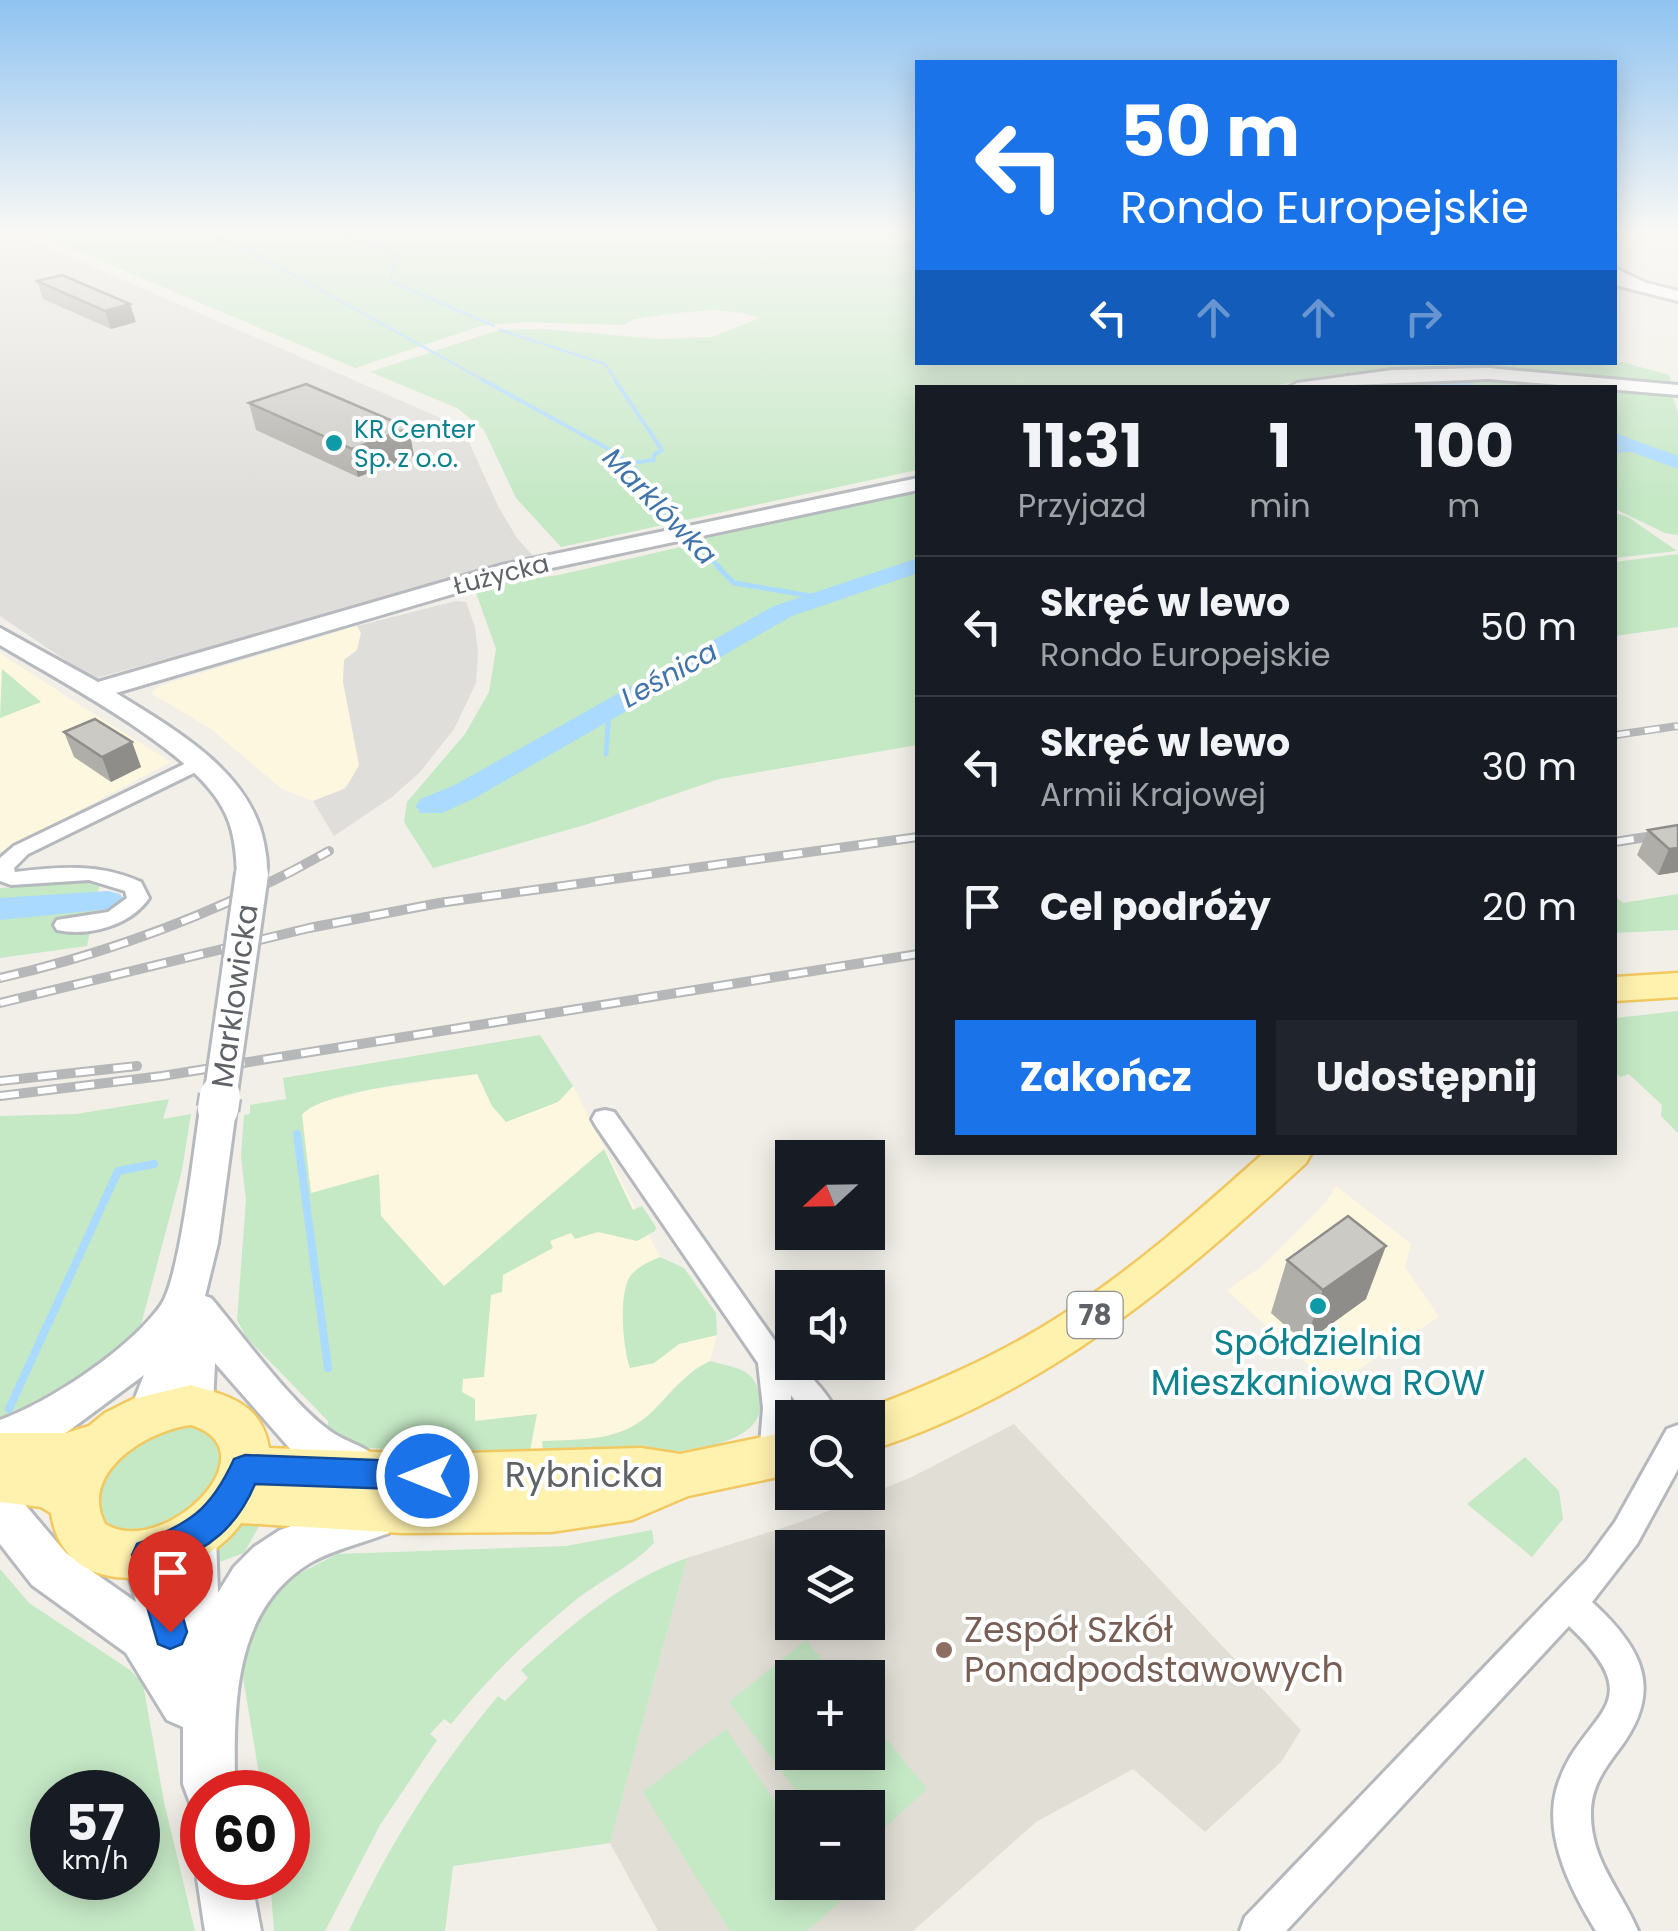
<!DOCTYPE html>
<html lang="pl">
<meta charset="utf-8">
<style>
:root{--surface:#171b24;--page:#20242c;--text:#f1f3f6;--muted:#9ea1a6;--line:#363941;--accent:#1a73e8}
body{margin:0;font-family:Poppins,sans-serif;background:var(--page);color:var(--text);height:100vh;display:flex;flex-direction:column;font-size:38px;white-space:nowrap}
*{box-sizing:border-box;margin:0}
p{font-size:32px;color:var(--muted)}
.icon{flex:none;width:55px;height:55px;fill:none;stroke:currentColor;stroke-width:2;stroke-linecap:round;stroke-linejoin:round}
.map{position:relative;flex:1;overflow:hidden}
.side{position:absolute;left:915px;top:385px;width:702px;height:770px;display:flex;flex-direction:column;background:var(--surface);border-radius:0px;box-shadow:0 5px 25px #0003}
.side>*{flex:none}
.banner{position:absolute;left:915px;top:60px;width:702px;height:305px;border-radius:0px;box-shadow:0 5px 25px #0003;background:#1a73e8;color:#fff;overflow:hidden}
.needle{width:65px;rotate:248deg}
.tools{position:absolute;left:775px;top:1140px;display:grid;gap:20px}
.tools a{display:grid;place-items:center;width:110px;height:110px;border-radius:0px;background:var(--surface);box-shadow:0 5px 25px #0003;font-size:50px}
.speed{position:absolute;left:30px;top:1770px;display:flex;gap:20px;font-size:50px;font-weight:700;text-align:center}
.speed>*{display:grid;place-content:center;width:130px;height:130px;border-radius:50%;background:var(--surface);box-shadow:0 5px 25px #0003;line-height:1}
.speed small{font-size:25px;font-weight:400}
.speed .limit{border:15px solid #d22;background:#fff;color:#111}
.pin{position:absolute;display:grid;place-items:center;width:85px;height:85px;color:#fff;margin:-102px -42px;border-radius:50% 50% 50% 0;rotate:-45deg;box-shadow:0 0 10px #0007}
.pin .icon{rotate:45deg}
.me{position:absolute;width:110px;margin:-55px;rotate:270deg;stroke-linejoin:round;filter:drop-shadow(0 0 8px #0008)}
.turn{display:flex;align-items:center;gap:35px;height:210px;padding:0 40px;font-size:45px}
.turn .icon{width:130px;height:130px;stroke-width:2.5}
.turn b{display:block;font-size:70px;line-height:85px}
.lanes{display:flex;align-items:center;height:95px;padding:0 40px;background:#0003;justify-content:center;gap:50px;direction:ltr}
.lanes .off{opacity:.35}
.eta{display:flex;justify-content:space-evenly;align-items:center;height:170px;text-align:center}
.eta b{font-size:60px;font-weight:700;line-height:70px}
.primary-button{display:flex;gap:20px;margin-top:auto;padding:20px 40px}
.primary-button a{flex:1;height:115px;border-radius:0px;background:var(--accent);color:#fff;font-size:40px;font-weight:700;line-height:115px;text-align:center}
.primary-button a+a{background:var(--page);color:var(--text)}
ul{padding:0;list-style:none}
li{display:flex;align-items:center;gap:30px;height:140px;padding:0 40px;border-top:2px solid var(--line)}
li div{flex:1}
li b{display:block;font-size:38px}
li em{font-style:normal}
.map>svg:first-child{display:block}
.commercial{fill:#fef7e0}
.industrial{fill:#e0deda}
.education{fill:#e1ded6;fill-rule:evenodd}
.green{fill:#c5e8c5;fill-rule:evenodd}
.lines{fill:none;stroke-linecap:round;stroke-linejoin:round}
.stream-far3{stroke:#aadaff;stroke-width:2.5}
.stream-far2{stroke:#aadaff;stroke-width:4}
.stream-far1{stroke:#aadaff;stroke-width:5}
.stream{stroke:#aadaff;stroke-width:8}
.river{fill:#aadaff;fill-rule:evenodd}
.street-casing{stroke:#b5b8bc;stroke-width:6}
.secondary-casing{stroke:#b6babf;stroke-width:6}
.primary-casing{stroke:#f2c960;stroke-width:5}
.street{fill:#fff;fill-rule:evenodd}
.secondary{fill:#fff;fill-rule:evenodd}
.primary{fill:#fff2af;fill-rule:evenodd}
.rail-far1-casing{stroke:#b6b7b8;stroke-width:8}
.rail-casing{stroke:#b6b7b8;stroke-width:10}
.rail-far1{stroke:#fff;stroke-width:5;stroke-dasharray:15;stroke-linecap:butt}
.rail{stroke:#fff;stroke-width:6;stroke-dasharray:19;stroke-linecap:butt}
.secondary-bridge-far1-casing{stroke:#b6babf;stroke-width:38;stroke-linecap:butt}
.secondary-bridge-casing{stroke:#b6babf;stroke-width:45;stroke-linecap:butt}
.secondary-bridge-far1{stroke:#fff;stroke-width:32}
.secondary-bridge{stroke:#fff;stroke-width:40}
.wall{fill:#afaea9}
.shaded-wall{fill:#8f8d8a}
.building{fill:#cccac5;stroke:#8f8d8a;stroke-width:2.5}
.route{fill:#1a73e8;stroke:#114b97;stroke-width:2.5}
.culture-dot{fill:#0f9aa8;stroke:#fff;stroke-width:4}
.education-dot{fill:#8d6e63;stroke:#fff;stroke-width:4}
.labels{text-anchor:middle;stroke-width:8;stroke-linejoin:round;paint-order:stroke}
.far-culture-label{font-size:25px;fill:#0d838f;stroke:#fff;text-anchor:start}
.far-street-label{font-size:25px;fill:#5f6368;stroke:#fff}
.far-water-label{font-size:28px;font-style:italic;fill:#4174aa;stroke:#fff}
.shield{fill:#fff;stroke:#8f9295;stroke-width:2.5}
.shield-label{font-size:28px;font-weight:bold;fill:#5f6368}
.street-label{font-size:30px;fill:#5f6368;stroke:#fff}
.near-culture-label{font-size:35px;fill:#0d838f;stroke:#fff}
.near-street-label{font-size:35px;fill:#5f6368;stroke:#fff}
.near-education-label{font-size:35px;fill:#785e54;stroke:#fff;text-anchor:start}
</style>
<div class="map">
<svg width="1678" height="1931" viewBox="0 0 1678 1931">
<rect width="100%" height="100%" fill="#f1efe8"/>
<!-- commercial -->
<g class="commercial">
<path d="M357 626 361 633 357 650 344 660 343 682 359 765 355 777 335 795 313 801 282 789 211 729 151 693 159 686Z"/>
<path d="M0 653 75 702 171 762 0 852Z"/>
<path d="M478 1074 492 1106 558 1102 573 1086 660 1257 628 1281 625 1308 630 1368 654 1363 679 1344 717 1335 710 1361 696 1368 651 1413 627 1431 604 1439 542 1442 543 1452 425 1451 403 1242 381 1216 311 1193 302 1114 309 1106 369 1090Z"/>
<path d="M1336 1186 1411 1244 1405 1267 1439 1317 1342 1380 1309 1366 1227 1290 1261 1267 1326 1202Z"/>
</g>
<!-- industrial -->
<g class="industrial">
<path d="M0 232H13L450 422 467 438 499 508 517 538 534 557 93 679 0 616Z"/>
<path d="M456 601 466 602 475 627 478 653 476 683 454 729 420 772 392 797 334 836 313 801 346 788 359 765 343 682 344 660 357 650 361 633 357 626Z"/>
</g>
<!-- education -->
<path class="education" d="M1014 1424 1301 1730 1281 1762 1205 1832 1133 1769 1036 1822 913 1931H658L610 1843 687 1558 798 1523 912 1477ZM792 1548H868V1622H792ZM792 1678H868V1752H792ZM792 1808H868V1882H792Z"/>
<!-- green -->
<g class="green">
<path d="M32 232H912L918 233V362L1615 360 1669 375 1672 383C1537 369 1398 354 1267 388H918L917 470 561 547 516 498 484 430 457 408 370 372 499 330 543 329 659 339 712 337 760 318C721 303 673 314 634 319L624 325 524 322 481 326 355 368Z"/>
<path d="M1469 377 1612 388H1337Z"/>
<path d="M1615 388 1673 397 1678 413V535L1665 533 1615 509Z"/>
<path d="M917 489V745L719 779 588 824 433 868 404 822 407 802 465 734 489 692 496 649 474 587 559 575 685 546 701 537Z"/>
<path d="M1615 513 1628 517 1677 551 1615 558Z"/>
<path d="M1678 554V627L1615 636V562Z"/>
<path d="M2 669 41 702 0 718Z"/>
<path d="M100 882 87 946 0 958V888Z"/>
<path d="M1678 894V930L1615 933V896L1623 903Z"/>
<path d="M1678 1011V1133L1661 1116 1662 1105 1629 1074 1620 1077 1615 1072V1018Z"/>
<path d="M540 1035 573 1086 558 1102 506 1122 492 1106 477 1074C442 1079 322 1090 302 1115L311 1193 379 1174 381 1216 444 1286 604 1149 633 1210 642 1206 656 1227 655 1231 637 1241 598 1232 575 1239 571 1233 550 1241 553 1248 503 1275 502 1292 491 1295 484 1377 463 1379 462 1392 475 1399V1421L537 1414 530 1451 359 1448 328 1429V1421L246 1337 237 1320 246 1200 241 1157 244 1115 250 1114V1105L286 1099 283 1078Z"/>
<path d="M169 1099 163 1119 191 1114 182 1170 141 1325 110 1359 50 1399 0 1422V1116L76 1114Z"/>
<path d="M660 1257 684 1268 716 1313 717 1335 679 1344 654 1363 630 1368C623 1348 619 1301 628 1280 634 1268 648 1262 660 1257Z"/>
<path d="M710 1361C734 1369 756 1365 760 1400 769 1468 583 1453 543 1452L542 1441C585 1439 623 1442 655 1409 672 1391 687 1372 710 1361Z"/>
<path d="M189 1421 217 1431 229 1470 167 1536 102 1529 92 1488 122 1444Z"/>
<path d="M1525 1457 1559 1491 1563 1519 1532 1557 1467 1504Z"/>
<path d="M267 1512 244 1553 203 1568 223 1529Z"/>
<path d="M652 1530 654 1543C632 1566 603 1579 578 1598 528 1639 492 1674 451 1724L444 1719 430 1734 437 1740 380 1825 325 1931H274L270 1878H288V1792H262L240 1659 260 1602 293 1577 337 1554 566 1546Z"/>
<path d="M687 1558 610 1843 453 1866 445 1931H349C389 1844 437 1769 498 1696L505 1701 528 1678 521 1670C573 1624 621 1581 687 1558Z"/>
<path d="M0 1569 29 1603 130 1670 143 1684 164 1802 195 1931H0ZM52 1792H138V1878H52Z"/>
<path d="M806 1640 836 1677 792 1678V1752H868V1716L927 1789 868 1843V1808L808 1807 729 1702Z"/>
<path d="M726 1729 792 1827V1882L830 1883 842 1900 807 1931H730L643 1792Z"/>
</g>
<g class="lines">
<!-- stream-far3 -->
<g class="stream-far3">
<path d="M62 232 207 235 237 244 487 382"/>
<path d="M328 232 390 250 396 255 390 281 494 326"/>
<path d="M500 330 605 364 617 382"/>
</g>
<!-- stream-far2 -->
<g class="stream-far2">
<path d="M483 380 614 452 636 469 656 502 721 569"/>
<path d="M615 380 662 450 654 455V460L630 463"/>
<path d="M1615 451 1640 449"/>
</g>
<!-- stream-far1 -->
<g class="stream-far1">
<path d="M718 567 734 583 823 598"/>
<path d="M606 754 609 710"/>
</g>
<!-- stream -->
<g class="stream">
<path d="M297 1134 328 1368"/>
<path d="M9 1409 118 1171 154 1164"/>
</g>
<!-- river -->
<g class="river">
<path d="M1435 382H1470L1479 388H1426Z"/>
<path d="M1615 433 1678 456V469L1615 446Z"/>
<path d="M918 558V573L792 616 475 798 442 813H420L416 806 420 799 453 786 774 606Z"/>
<path d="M108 891 120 894 125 901 120 908 0 920V898Z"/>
</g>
<defs>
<g id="street">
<path d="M1615 268 1650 285 1651 287 1642 289 1615 275Z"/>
<path d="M199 757 209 763 206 767 28 854 14 868 15 872C60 867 99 863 141 882L149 898C131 925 89 937 57 930L54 925 57 920 108 912 127 898 125 891 89 880 11 885 0 881V858L14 846Z"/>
<path d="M605 1110 614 1112 782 1351C804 1368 827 1390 840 1418H807L791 1395 789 1458 785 1468 774 1472 763 1468 759 1458 763 1408 758 1363 596 1126 592 1119 596 1112Z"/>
<path d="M1678 1425V1469L1637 1544 1592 1602C1642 1648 1664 1689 1620 1748 1605 1768 1592 1785 1591 1810 1589 1859 1621 1890 1638 1931H1596C1572 1892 1544 1838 1556 1791 1577 1711 1658 1710 1569 1626L1286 1931H1240L1245 1917 1587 1560 1615 1522 1667 1429Z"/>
</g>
<g id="secondary">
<path d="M1615 275 1678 291V301L1615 285Z"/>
<path d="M1488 368 1678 385V395L1488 379 1288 388 1297 383 1392 370Z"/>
<path d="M918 478V490L514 576 116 693C174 729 250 771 264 843 266 856 270 870 263 881H241L237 874C236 851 234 827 222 807 191 749 58 680 0 645V628L98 682 502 565Z"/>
<path d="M218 1096 231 1100 236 1109 218 1243 205 1296 211 1298C243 1336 294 1407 333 1433 353 1446 372 1446 382 1468L376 1482 360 1488 300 1460 215 1363 213 1405 206 1418 191 1424 176 1418 173 1413 166 1427 151 1432 136 1427 129 1413 144 1375 67 1432 0 1460V1420C50 1402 130 1349 161 1305 180 1277 194 1148 200 1109L205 1100Z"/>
<path d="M0 1488 16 1494 66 1553 136 1602 124 1555 131 1539 148 1533 165 1539 170 1550V1537L177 1522 193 1515 209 1522 216 1537 218 1593 234 1567 254 1547 280 1530 373 1497 389 1503 396 1518 389 1533C363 1543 334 1549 310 1563 233 1610 234 1703 235 1784L232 1792H202V1808L190 1803 183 1784V1727L167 1720 126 1653 32 1585 0 1544Z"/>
<path d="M202 1864V1878H251L261 1931H205L197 1878Z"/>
</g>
<g id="primary">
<path d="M1678 973V997L1615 1001V977Z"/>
<path d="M1265 1152H1312L1306 1163C1173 1285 1044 1395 868 1451V1418L851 1415C923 1388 995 1358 1060 1316 1134 1269 1200 1210 1265 1152Z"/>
<path d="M191 1385C229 1396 262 1404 269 1448L427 1454 641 1448 680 1454 792 1431V1474L688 1496 632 1520 551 1532 402 1533 241 1523C198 1584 65 1611 51 1513L41 1507 0 1502V1433H66L89 1426 105 1413 133 1399ZM191 1425C275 1451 163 1560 105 1524 78 1472 148 1430 191 1425Z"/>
</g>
</defs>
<!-- street casing -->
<use href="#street" class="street-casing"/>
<!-- secondary casing -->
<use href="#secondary" class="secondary-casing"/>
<!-- primary casing -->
<use href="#primary" class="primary-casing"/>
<!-- street -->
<use href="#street" class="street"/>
<!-- secondary -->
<use href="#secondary" class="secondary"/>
<!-- primary -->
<use href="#primary" class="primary"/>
<defs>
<path id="rail-far1" d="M1615 735 1678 726"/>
<g id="rail">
<path d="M1615 842 1678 832"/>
<path d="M0 978C117 951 225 910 329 851"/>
<path d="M0 1003 309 928 439 903 918 837"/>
<path d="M0 1081 137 1066"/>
<path d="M0 1096 162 1076 918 954"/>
</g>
</defs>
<!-- rail-far1 casing -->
<use href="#rail-far1" class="rail-far1-casing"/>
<!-- rail casing -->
<use href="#rail" class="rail-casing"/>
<!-- rail-far1 -->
<use href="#rail-far1" class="rail-far1"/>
<!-- rail -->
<use href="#rail" class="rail"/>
<defs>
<path id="secondary-bridge-far1" d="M220 1099 252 874"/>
<path id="secondary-bridge" d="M218 1109 220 1096"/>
</defs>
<!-- secondary-bridge-far1 casing -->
<use href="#secondary-bridge-far1" class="secondary-bridge-far1-casing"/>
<!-- secondary-bridge casing -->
<use href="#secondary-bridge" class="secondary-bridge-casing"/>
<!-- secondary-bridge-far1 -->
<use href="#secondary-bridge-far1" class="secondary-bridge-far1"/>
<!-- secondary-bridge -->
<use href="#secondary-bridge" class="secondary-bridge"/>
</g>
<!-- wall -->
<g class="wall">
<path d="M37 281 136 322 111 329 43 299Z"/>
<path d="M249 403 414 456 358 477 256 430Z"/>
<path d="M64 732 132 742 141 767 111 782 74 757Z"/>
<path d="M1678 825V872L1658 875 1637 855 1648 830Z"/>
<path d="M1287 1260 1366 1299 1305 1343 1271 1313Z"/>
</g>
<!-- shaded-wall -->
<g class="shaded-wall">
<path d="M130 304 136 322 111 329 105 311Z"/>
<path d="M409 428 414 456 358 477 352 449Z"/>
<path d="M132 742 141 767 111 782 102 757Z"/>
<path d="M1678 848V872L1658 875 1669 849Z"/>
<path d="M1386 1246 1366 1299 1305 1343 1323 1290Z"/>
</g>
<!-- building -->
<g class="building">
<path d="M62 275 130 304 105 311 37 281Z"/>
<path d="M306 384 409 428 352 449 249 403Z"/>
<path d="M95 719 132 742 102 757 64 732Z"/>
<path d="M1678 825V848L1669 849 1648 830Z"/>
<path d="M1348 1216 1386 1246 1323 1290 1287 1260Z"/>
</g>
<!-- sky -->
<linearGradient id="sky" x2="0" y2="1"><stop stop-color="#8fc3f1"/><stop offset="0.46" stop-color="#f9f8f5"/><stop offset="1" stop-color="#f9f8f5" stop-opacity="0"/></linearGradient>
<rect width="1678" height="502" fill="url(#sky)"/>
<!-- route -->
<path class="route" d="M245 1455 427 1462 438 1466 443 1476 438 1486 427 1490 255 1484C238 1525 210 1549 168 1564L187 1632 182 1644 170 1649 158 1644 132 1555 137 1544C189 1523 210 1512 234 1459Z"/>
<!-- markers -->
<g class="culture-dot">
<circle cx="334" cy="443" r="10"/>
<circle cx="1318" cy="1306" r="10"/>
</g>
<circle class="education-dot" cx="944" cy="1650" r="10"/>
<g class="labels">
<!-- far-culture labels -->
<g class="far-culture-label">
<text x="354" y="438">KR Center<tspan x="354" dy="29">Sp. z o.o.</tspan></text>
</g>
<!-- far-street labels -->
<g class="far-street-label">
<text transform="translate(501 574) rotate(-14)" y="9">Łużycka</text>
</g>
<!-- far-water labels -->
<g class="far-water-label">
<text transform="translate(660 506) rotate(46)" y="10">Marklówka</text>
<text transform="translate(669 674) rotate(-29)" y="10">Leśnica</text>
</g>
<!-- shield labels -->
<rect class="shield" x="1067.5" y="1292" width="55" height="46" rx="8"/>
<g class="shield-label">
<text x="1095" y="1325">78</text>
</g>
<!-- street labels -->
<g class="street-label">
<text transform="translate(235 996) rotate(-82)" y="10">Marklowicka</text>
</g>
<!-- near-culture labels -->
<g class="near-culture-label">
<text x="1318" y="1355">Spółdzielnia<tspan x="1318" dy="40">Mieszkaniowa ROW</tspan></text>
</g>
<!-- near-street labels -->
<g class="near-street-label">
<text x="584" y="1487">Rybnicka</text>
</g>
<!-- near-education labels -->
<g class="near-education-label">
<text x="964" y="1642">Zespół Szkół<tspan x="964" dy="40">Ponadpodstawowych</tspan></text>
</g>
</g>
</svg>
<div class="tools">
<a><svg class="needle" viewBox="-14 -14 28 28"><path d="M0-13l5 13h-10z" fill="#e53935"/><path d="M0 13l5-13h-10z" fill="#9ea1a6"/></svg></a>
<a><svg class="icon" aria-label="sound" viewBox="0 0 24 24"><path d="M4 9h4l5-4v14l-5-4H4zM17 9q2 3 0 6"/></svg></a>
<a><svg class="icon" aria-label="search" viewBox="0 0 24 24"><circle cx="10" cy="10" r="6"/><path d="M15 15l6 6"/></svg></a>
<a><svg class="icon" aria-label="layers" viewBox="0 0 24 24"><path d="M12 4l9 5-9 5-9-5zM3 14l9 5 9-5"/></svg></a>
<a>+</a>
<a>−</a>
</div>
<div class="speed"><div>57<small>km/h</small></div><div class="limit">60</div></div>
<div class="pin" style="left:170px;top:1632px;background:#d93025"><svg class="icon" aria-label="arrive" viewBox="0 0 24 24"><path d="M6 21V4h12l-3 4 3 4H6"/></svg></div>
<svg class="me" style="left:427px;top:1476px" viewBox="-20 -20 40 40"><circle r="17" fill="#1a73e8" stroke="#fff" stroke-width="3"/><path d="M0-11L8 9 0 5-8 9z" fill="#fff"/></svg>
<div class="banner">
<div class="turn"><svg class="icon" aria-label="left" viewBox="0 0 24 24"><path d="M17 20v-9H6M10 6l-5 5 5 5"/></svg><div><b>50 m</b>Rondo Europejskie</div></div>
<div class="lanes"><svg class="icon" aria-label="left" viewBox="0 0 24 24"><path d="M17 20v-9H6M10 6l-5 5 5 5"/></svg><svg class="icon off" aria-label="ahead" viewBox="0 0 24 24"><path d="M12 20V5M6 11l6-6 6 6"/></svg><svg class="icon off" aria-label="ahead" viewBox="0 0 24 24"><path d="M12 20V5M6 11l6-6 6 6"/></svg><svg class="icon off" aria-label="right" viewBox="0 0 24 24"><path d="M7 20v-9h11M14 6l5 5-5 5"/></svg></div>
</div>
<section class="side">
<div class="eta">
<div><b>11:31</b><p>Przyjazd</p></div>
<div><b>1</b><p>min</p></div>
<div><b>100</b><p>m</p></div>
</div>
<ul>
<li><svg class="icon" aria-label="left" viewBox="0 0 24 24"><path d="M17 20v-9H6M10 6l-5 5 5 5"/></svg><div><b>Skręć w lewo</b><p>Rondo Europejskie</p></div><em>50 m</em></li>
<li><svg class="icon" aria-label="left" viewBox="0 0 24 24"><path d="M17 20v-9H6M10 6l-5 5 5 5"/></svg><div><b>Skręć w lewo</b><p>Armii Krajowej</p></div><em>30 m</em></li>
<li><svg class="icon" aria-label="arrive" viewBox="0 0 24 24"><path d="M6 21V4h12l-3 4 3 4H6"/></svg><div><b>Cel podróży</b></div><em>20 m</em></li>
</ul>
<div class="primary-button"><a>Zakończ</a><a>Udostępnij</a></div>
</section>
</div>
